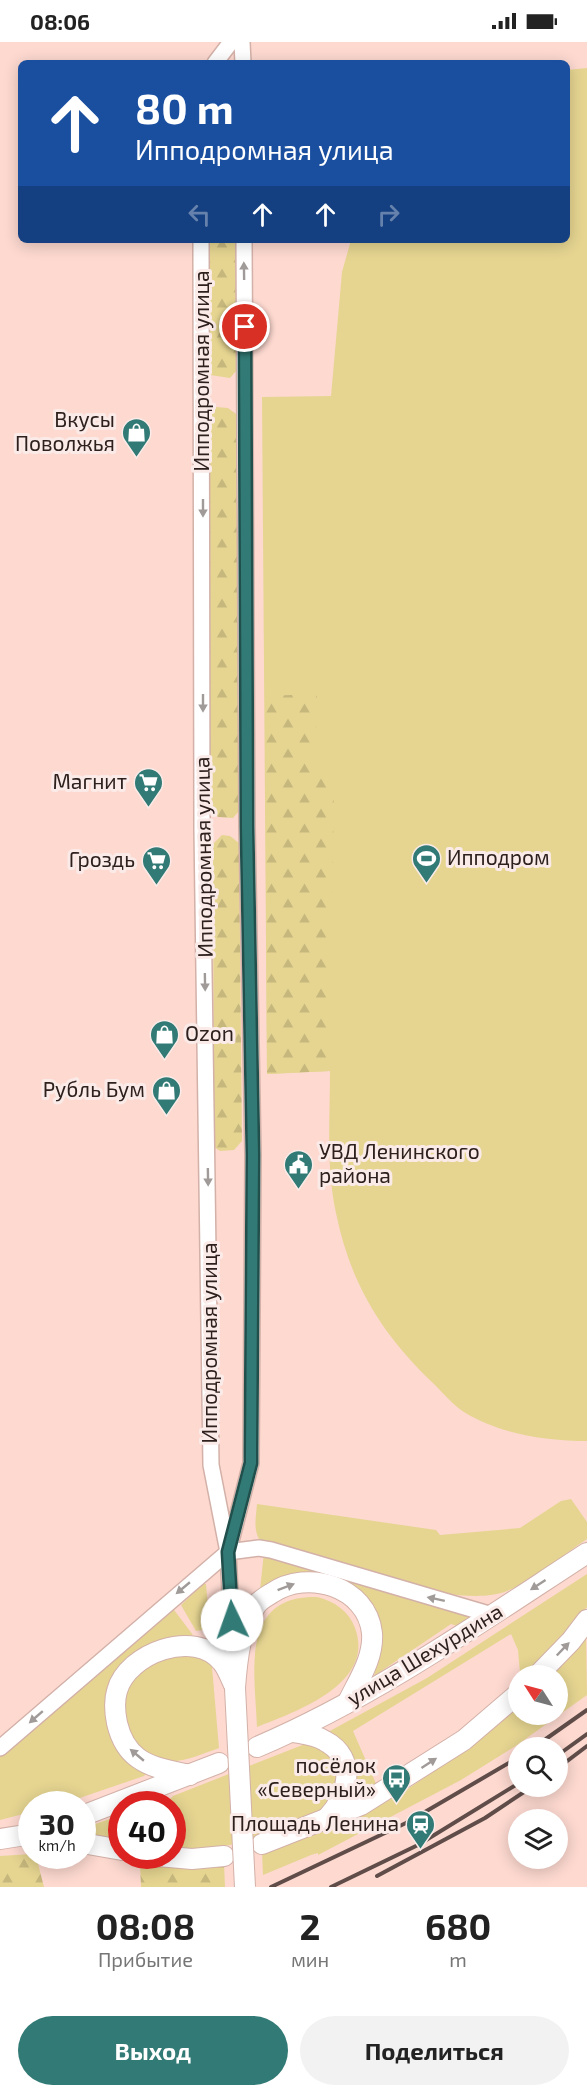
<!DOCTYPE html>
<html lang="ru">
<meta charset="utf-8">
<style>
:root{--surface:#fff;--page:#f2f2f2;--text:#222;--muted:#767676;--accent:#327a75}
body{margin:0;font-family:"Exo 2",sans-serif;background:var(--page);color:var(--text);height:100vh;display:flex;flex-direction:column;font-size:22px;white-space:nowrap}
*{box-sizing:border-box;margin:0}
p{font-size:20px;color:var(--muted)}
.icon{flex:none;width:33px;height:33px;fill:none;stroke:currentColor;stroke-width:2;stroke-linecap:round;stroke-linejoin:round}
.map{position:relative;height:1845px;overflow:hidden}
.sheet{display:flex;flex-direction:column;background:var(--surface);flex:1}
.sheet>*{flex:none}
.guide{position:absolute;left:18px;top:18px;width:552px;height:183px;border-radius:9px;box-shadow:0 3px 15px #0003;background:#1a4fa0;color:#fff;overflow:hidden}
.needle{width:39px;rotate:306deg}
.fabs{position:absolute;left:508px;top:1623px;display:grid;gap:12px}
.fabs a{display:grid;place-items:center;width:60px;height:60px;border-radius:50%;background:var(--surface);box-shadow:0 3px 15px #0003;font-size:30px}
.speed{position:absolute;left:18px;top:1749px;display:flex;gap:12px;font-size:30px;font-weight:700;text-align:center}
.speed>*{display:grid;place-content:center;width:78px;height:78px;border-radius:50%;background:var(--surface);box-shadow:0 3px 15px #0003;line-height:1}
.speed small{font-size:15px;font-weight:400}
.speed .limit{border:9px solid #d22;background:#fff;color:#111}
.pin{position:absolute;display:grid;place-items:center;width:51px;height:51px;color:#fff;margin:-26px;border:3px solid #fff;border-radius:50%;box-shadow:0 2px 6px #0007}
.me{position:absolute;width:66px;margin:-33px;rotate:357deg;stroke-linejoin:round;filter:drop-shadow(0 0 4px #0008)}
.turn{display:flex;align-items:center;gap:21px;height:126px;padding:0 18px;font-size:27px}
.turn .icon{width:78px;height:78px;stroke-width:2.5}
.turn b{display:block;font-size:42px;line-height:51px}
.lanes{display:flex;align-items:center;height:57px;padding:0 18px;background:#0003;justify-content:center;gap:30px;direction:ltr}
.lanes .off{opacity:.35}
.eta{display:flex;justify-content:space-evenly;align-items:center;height:102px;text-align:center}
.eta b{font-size:36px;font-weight:700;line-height:42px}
.action{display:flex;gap:12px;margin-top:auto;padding:12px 18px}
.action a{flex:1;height:69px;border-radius:36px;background:var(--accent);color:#fff;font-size:24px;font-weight:700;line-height:69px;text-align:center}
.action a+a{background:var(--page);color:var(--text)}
.status{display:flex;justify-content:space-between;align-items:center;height:42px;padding:0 30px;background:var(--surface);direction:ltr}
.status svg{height:16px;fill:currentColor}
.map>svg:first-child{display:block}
.grass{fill:#e6d591}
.forest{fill:url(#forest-firs)}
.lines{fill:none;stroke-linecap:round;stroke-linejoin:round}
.tertiary-casing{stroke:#d3b1a8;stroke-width:18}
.primary-casing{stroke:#d3b1a8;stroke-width:22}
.tertiary{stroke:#fff;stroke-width:15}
.primary{stroke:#fff;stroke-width:20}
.rail{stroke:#604d49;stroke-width:4}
.primary-bridge-casing{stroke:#d3b1a8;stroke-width:22;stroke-linecap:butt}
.primary-bridge{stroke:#fff;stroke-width:20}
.oneway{fill:#a09b99}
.route-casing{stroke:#204f4c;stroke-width:15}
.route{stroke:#327a75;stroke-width:10}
.labels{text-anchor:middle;stroke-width:6;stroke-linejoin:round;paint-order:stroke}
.street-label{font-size:21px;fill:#2d201d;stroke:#faebe8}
.poi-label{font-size:21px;fill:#2d201d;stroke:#faebe8;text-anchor:end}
</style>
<div class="status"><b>08:06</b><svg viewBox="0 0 49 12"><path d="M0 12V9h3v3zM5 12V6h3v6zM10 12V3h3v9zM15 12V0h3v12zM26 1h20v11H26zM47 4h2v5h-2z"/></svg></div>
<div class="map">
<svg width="587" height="1845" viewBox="0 0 587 1845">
<defs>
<pattern id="forest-firs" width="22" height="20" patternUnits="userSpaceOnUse" patternTransform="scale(1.5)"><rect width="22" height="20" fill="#e6d591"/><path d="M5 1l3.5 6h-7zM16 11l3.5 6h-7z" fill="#c6b77d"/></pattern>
</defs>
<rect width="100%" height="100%" fill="#fdd9d0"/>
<!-- grass -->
<g class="grass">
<path d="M587 26V1399C547 1399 499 1392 464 1370 453 1363 443 1351 434 1342 382 1293 350 1241 336 1171 326 1125 330 1076 330 1029L267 1032 262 355 331 354 342 230 351 198H567V28Z"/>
<path d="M571 1457 587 1480V1497C564 1512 531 1540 507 1549 455 1570 319 1518 263 1502 252 1491 256 1476 257 1462L436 1488 440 1493 520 1486 561 1459Z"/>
<path d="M264 1510 469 1572V1575L457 1584 451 1582 374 1634 380 1608 356 1548H260Z"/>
<path d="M587 1532V1565L547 1611 523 1633 520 1631 518 1608 511 1592 353 1689 377 1744 349 1760C363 1733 342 1712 328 1690L427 1636Z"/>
<path d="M203 1542H206L210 1587 196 1589 181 1563Z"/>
<path d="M317 1555C334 1559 349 1569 355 1586 376 1642 295 1670 257 1685 255 1631 239 1553 317 1555Z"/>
<path d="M171 1564 193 1593 176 1596 109 1648 146 1732 144 1734 62 1762H32L31 1770 0 1778V1712Z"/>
<path d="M586 1596 587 1653 517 1703 461 1738 318 1813V1811L311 1813 263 1833 262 1810C291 1800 322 1792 349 1779 413 1750 466 1706 519 1661V1672H558V1634L548 1633Z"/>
<path d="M191 1610 207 1618 212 1625 219 1706C202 1712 183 1721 165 1719 128 1714 111 1665 134 1637 148 1619 170 1615 191 1610Z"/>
<path d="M305 1702C330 1701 334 1719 340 1739 335 1748 331 1761 323 1767 302 1786 198 1818 173 1805L172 1762H165L173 1754Z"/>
<path d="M121 1773V1799L83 1790 84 1786Z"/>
</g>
<!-- forest -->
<g class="forest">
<path d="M208 198H235L237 328 230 336 210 333Z"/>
<path d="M216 365 228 366 236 372 239 769 233 776 218 775 210 764 209 373Z"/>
<path d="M317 652 315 735 334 736 330 1029 267 1032 265 654Z"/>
<path d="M222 793 230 794 239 801 242 1099 234 1108 220 1109 214 1105 213 802Z"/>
<path d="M31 1812 36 1814 44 1845H0V1814Z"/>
<path d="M140 1820C169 1825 194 1828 224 1821L225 1845H141Z"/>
</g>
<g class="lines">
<defs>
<g id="tertiary">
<path d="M242 0 243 21"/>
<path d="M215 21 231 0"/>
<path d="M201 198 202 788 211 1423 228 1510 233 1612"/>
<path d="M229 1507 251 1421 253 1113 247 785 244 198"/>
<path d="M0 1706 228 1510 259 1506 271 1508 492 1573"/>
</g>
<g id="primary">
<path d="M537 1634 571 1599 587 1578"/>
<path d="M235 1646C237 1619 240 1585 257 1562 260 1558 267 1554 272 1551 307 1527 367 1544 372 1591 374 1616 358 1639 348 1660"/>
<path d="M293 1690C304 1692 316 1693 325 1699 358 1716 348 1755 327 1776"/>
<path d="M257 1705C374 1655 481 1580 587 1511"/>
<path d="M190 1733C173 1729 153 1727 138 1716 127 1708 120 1694 117 1681 115 1671 114 1659 117 1649 127 1611 195 1586 222 1620 228 1627 231 1637 235 1645"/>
<path d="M82 1774 219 1721"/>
<path d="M0 1797 32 1792"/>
<path d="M82 1801 122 1808"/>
<path d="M262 1802 361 1763 464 1698 519 1651"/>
<path d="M158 1814 192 1817 224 1814"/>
</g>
</defs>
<!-- tertiary casing -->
<use href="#tertiary" class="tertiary-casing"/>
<!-- primary casing -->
<use href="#primary" class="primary-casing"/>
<!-- tertiary -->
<use href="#tertiary" class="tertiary"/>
<!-- primary -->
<use href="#primary" class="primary"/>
<!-- rail -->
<g class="rail">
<path d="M533 1706 587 1668"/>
<path d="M558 1713 587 1692"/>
<path d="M558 1726 587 1704"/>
<path d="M377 1834 485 1776 533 1744"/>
<path d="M271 1845 406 1781 519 1715"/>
<path d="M331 1845 418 1803 519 1741"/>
</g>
<defs>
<path id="primary-bridge" d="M235 1646 245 1845"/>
</defs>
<!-- primary-bridge casing -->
<use href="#primary-bridge" class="primary-bridge-casing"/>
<!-- primary-bridge -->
<use href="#primary-bridge" class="primary-bridge"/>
</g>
<!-- one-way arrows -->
<defs><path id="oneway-solid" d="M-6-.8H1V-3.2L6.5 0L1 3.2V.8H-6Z" transform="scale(1.5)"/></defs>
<g class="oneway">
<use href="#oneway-solid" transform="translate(244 229) rotate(-91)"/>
<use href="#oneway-solid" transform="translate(203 466) rotate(90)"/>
<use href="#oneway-solid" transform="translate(203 661) rotate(90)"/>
<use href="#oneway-solid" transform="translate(205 940) rotate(89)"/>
<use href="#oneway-solid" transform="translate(208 1135) rotate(89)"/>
<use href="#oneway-solid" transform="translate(538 1543) rotate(147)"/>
<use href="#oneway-solid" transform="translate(286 1545) rotate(-21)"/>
<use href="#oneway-solid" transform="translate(183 1546) rotate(140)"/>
<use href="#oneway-solid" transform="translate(436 1557) rotate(-168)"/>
<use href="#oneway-solid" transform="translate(563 1607) rotate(-46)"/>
<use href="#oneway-solid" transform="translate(36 1675) rotate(139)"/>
<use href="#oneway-solid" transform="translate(137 1713) rotate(-140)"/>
<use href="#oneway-solid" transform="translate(429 1721) rotate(-33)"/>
</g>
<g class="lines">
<defs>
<path id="route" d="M232 1578 228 1510 251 1421V1408L253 1113 247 785 245 285"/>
</defs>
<!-- route casing -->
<use href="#route" class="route-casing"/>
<!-- route -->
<use href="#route" class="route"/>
</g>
<!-- icons -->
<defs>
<symbol id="shop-pin" viewBox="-11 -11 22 30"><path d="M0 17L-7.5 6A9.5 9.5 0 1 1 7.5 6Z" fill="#327a75" stroke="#faebe8"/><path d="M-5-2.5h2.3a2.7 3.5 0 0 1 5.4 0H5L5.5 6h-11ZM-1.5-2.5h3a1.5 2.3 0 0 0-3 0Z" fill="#fff"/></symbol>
<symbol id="supermarket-pin" viewBox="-11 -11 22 30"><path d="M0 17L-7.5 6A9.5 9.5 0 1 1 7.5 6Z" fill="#327a75" stroke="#faebe8"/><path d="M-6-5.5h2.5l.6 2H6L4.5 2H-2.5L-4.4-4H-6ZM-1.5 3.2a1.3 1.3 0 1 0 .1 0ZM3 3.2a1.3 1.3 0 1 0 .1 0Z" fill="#fff"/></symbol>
<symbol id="stadium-pin" viewBox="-11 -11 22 30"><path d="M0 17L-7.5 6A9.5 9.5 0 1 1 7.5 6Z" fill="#327a75" stroke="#faebe8"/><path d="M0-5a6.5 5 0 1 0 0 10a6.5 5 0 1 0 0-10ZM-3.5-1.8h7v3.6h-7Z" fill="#fff"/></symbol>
<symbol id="civic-pin" viewBox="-11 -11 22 30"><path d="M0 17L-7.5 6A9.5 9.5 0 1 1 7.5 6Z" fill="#327a75" stroke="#faebe8"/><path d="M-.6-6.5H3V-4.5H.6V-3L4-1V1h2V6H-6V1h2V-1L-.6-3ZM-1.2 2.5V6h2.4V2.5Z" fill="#fff"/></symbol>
<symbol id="bus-pin" viewBox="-11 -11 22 30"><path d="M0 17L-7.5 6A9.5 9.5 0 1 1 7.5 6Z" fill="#327a75" stroke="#faebe8"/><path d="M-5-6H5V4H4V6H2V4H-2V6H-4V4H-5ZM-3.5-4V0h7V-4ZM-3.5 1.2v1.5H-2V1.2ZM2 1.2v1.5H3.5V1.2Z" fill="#fff"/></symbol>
<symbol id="station-pin" viewBox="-11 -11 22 30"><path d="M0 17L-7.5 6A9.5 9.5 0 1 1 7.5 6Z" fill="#327a75" stroke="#faebe8"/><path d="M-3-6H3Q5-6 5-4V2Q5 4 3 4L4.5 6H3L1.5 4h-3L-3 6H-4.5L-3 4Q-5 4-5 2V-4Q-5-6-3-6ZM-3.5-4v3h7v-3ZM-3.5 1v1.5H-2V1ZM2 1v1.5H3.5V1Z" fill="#fff"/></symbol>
</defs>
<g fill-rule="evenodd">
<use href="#shop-pin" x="120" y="374" width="33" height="45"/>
<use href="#supermarket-pin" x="132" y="724" width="33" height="45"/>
<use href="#stadium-pin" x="410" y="800" width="33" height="45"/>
<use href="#supermarket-pin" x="140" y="802" width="33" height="45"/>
<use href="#shop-pin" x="148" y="976" width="33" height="45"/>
<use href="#shop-pin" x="150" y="1032" width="33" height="45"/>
<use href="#civic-pin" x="282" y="1106" width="33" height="45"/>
<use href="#bus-pin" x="380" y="1720" width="33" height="45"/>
<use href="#station-pin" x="404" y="1766" width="33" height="45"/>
</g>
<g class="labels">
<!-- street labels -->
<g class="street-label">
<text transform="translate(202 329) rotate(-90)" y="7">Ипподромная улица</text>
<text transform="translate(204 815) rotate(-91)" y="7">Ипподромная улица</text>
<text transform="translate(210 1301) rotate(-90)" y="7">Ипподромная улица</text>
<text transform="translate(425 1613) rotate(-31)" y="7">улица Шехурдина</text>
</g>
<!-- poi labels -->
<g class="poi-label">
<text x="115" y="385">Вкусы<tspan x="115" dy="24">Поволжья</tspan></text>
<text x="127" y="747">Магнит</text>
<text x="447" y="823" text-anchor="start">Ипподром</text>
<text x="135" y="825">Гроздь</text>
<text x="185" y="999" text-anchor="start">Ozon</text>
<text x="145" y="1055">Рубль Бум</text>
<text x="319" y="1117" text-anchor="start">УВД Ленинского<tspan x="319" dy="24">района</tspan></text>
<text x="376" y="1731">посёлок<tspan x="376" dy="24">«Северный»</tspan></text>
<text x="399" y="1789">Площадь Ленина</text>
</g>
</g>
</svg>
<div class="fabs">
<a><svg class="needle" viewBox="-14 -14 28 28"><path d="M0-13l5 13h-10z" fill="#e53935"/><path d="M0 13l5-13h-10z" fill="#767676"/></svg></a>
<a><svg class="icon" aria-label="search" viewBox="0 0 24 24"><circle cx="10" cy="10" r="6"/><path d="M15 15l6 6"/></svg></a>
<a><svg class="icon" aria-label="layers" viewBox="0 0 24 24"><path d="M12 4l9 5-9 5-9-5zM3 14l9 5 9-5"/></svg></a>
</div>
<div class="speed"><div>30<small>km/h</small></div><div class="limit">40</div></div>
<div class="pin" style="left:245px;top:285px;background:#d93025"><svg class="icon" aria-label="arrive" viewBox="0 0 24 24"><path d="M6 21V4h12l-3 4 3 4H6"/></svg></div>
<svg class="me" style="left:232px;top:1578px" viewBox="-20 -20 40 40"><circle r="19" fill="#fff"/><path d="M0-13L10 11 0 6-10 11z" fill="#327a75"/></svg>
<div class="guide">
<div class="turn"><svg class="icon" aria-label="ahead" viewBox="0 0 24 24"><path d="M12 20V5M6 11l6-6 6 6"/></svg><div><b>80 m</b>Ипподромная улица</div></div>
<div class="lanes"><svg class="icon off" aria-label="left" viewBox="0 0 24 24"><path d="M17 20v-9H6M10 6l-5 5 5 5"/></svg><svg class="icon" aria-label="ahead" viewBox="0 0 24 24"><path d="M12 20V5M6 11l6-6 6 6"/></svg><svg class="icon" aria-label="ahead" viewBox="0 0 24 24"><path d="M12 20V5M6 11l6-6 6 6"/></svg><svg class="icon off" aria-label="right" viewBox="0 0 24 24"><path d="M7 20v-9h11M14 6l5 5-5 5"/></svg></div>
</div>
</div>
<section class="sheet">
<div class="eta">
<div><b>08:08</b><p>Прибытие</p></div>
<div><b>2</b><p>мин</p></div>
<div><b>680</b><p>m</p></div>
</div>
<div class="action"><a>Выход</a><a>Поделиться</a></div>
</section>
